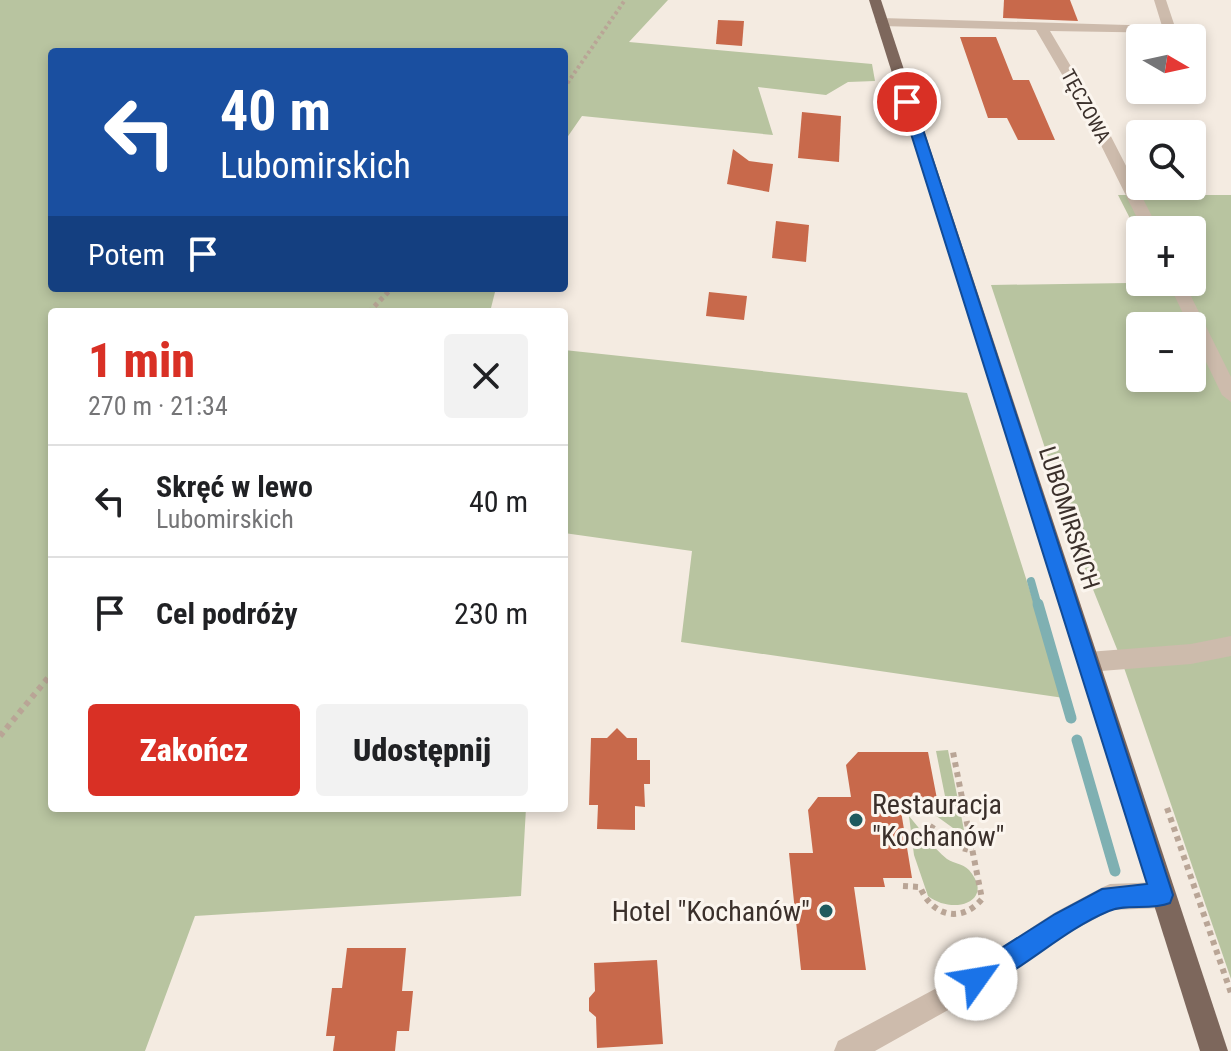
<!DOCTYPE html>
<html lang="pl">
<meta charset="utf-8">
<style>
:root{--surface:#fff;--page:#f2f2f2;--text:#202124;--muted:#757577;--line:#e0e0e0;--accent:#d93025}
body{margin:0;font-family:"Roboto Condensed",sans-serif;background:var(--page);color:var(--text);height:100vh;display:flex;flex-direction:column;font-size:30px;white-space:nowrap}
*{box-sizing:border-box;margin:0}
p{font-size:26px;color:var(--muted)}
.icon{flex:none;width:44px;height:44px;fill:none;stroke:currentColor;stroke-width:2;stroke-linecap:round;stroke-linejoin:round}
.map{position:relative;flex:1;overflow:hidden}
.drawer{position:absolute;left:48px;top:308px;width:520px;height:504px;display:flex;flex-direction:column;background:var(--surface);border-radius:8px;box-shadow:0 4px 12px #0003}
.drawer>*{flex:none}
.hud{position:absolute;left:48px;top:48px;width:520px;height:244px;border-radius:8px;box-shadow:0 4px 12px #0003;background:#1a4fa0;color:#fff;overflow:hidden}
.needle{width:52px;rotate:99deg}
.tools{position:absolute;left:1126px;top:24px;display:grid;gap:16px}
.tools a{display:grid;place-items:center;width:80px;height:80px;border-radius:8px;background:var(--surface);box-shadow:0 4px 12px #0003;font-size:40px}
.pin{position:absolute;display:grid;place-items:center;width:68px;height:68px;color:#fff;margin:-34px;border:4px solid #fff;border-radius:50%;box-shadow:0 2px 8px #0007}
.me{position:absolute;width:88px;margin:-44px;rotate:58deg;stroke-linejoin:round;filter:drop-shadow(0 0 6px #0008)}
.turn{display:flex;align-items:center;gap:28px;height:168px;padding:0 40px;font-size:36px}
.turn .icon{width:104px;height:104px;stroke-width:2.5}
.turn b{display:block;font-size:56px;line-height:68px}
.then{display:flex;align-items:center;height:76px;padding:0 40px;background:#0003;gap:16px;font-size:30px}
.round{display:grid;place-items:center;flex:none;width:84px;height:84px;border-radius:8px;background:var(--page)}
.summary{display:flex;align-items:center;justify-content:space-between;height:136px;padding:0 40px}
h1{font-size:48px;font-weight:800;line-height:60px;color:var(--accent)}
.cta{display:flex;gap:16px;margin-top:auto;padding:16px 40px}
.cta a{flex:1;height:92px;border-radius:8px;background:var(--accent);color:#fff;font-size:32px;font-weight:800;line-height:92px;text-align:center}
.cta a+a{background:var(--page);color:var(--text)}
ul{padding:0;list-style:none}
li{display:flex;align-items:center;gap:24px;height:112px;padding:0 40px;border-top:2px solid var(--line)}
li div{flex:1}
li b{display:block;font-size:30px}
li em{font-style:normal}
.map>svg:first-child{display:block}
.green{fill:#b8c4a0;fill-rule:evenodd}
.lines{fill:none;stroke-linecap:round;stroke-linejoin:round}
.stream-far1{stroke:#7fb0b2;stroke-width:8}
.stream{stroke:#7fb0b2;stroke-width:11}
.building{fill:#c8694b}
.path-far2{stroke:#b9a596;stroke-width:4;stroke-dasharray:3 3;stroke-linecap:butt}
.path-far1{stroke:#b9a596;stroke-width:5;stroke-dasharray:4 4;stroke-linecap:butt}
.path{stroke:#b9a596;stroke-width:6;stroke-dasharray:5 5;stroke-linecap:butt}
.minor{fill:#cdbbac;fill-rule:evenodd}
.major{fill:#7d675c;fill-rule:evenodd}
.route{fill:#1a73e8;stroke:#114b97;stroke-width:2}
.poi-dot{fill:#1f5a5e;stroke:#fbf5ee;stroke-width:3}
.labels{text-anchor:middle;stroke-width:6;stroke-linejoin:round;paint-order:stroke}
.far-street-label{font-size:20px;fill:#3b302b;stroke:#fbf5ee}
.street-label{font-size:24px;fill:#3b302b;stroke:#fbf5ee}
.near-poi-label{font-size:28px;fill:#3b302b;stroke:#fbf5ee;text-anchor:start}
</style>
<div class="map">
<svg width="1231" height="1051" viewBox="0 0 1231 1051">
<rect width="100%" height="100%" fill="#f4ebe1"/>
<!-- green -->
<g class="green">
<path d="M0 0H668L629 42 872 64 875 81 848 82 826 95 758 87 773 135 582 116 564 142V52H52V288H496L490 312H52V808H526L521 896 195 916 145 1051H0Z"/>
<path d="M1118 195H1231V979L1121 659 1086 572 991 285 1192 282V230H1140V238ZM1140 326H1192V378H1140Z"/>
<path d="M564 350 967 393 1064 698 681 642 692 551 564 533Z"/>
<path d="M948 750 964 830 953 828 917 802 946 801 936 751Z"/>
<path d="M909 816C921 830 933 848 947 859 954 864 962 863 969 870 996 901 954 916 928 896L914 855Z"/>
</g>
<g class="lines">
<!-- stream-far1 -->
<path class="stream-far1" d="M1031 581 1038 606"/>
<!-- stream -->
<g class="stream">
<path d="M1038 604 1071 718"/>
<path d="M1077 740 1115 871"/>
</g>
</g>
<!-- building -->
<g class="building">
<path d="M1004 0H1070L1078 21 1003 18Z"/>
<path d="M718 20 744 21 742 46 716 44Z"/>
<path d="M960 37H996L1013 80H1029L1055 140H1018L1007 118H988Z"/>
<path d="M802 112 841 116 839 162 798 158Z"/>
<path d="M733 149 749 161 773 164 769 192 727 184Z"/>
<path d="M776 221 809 225 806 262 772 258Z"/>
<path d="M709 292 747 296 744 320 706 316Z"/>
<path d="M617 728 627 738H637V760H650V784H644L645 807 635 806V830L597 829 598 805H589L591 738H607Z"/>
<path d="M858 752H928L937 799H899L912 878H883L885 887H854L866 970H801L789 853H813L808 810 818 797H851L846 765Z"/>
<path d="M347 948H406L402 991H413L409 1031H397L395 1051H333L335 1036H326L332 988H342Z"/>
<path d="M657 960 663 1044 597 1048 596 1017 589 1011V998L595 991 594 963Z"/>
</g>
<g class="lines">
<!-- path-far2 -->
<path class="path-far2" d="M564 88 625 0"/>
<!-- path-far1 -->
<path class="path-far1" d="M369 312 392 288"/>
<!-- path -->
<g class="path">
<path d="M0 736 52 673"/>
<path d="M1167 808 1231 993"/>
<path d="M930 826 962 848 973 851"/>
<path d="M903 886 920 887C932 916 961 924 982 899L953 752"/>
</g>
<!-- minor -->
<g class="minor">
<path d="M1154 0H1166L1176 30 1175 33 1050 31 1102 119 1159 230H1143L1088 119 1036 30 881 26 875 22 881 18 1162 26Z"/>
<path d="M1168 282H1184L1231 377V402L1222 395 1192 333V326H1189Z"/>
<path d="M1231 636V656L1191 664 1088 672 1080 669 1077 662 1080 655 1088 652 1191 644Z"/>
<path d="M1161 882 1170 886 1174 895 1170 904 1161 908 1112 910 1072 931 966 1000 875 1051H834L838 1041 948 982 1054 913 1101 888 1110 884Z"/>
</g>
<!-- major -->
<path class="major" d="M869 0H881L1228 1051H1200Z"/>
</g>
<!-- route -->
<path class="route" d="M907 98 914 102 1173 895 1170 903C1150 911 1127 903 1109 911 1061 931 1023 971 976 991L967 987 964 979 967 970 1055 914 1102 889 1147 884 901 102Z"/>
<!-- markers -->
<g class="poi-dot">
<circle cx="856" cy="820" r="8"/>
<circle cx="826" cy="911" r="8"/>
</g>
<g class="labels">
<!-- far-street labels -->
<g class="far-street-label">
<text transform="translate(1086 106) rotate(61)" y="7">TĘCZOWA</text>
</g>
<!-- street labels -->
<g class="street-label">
<text transform="translate(1069 518) rotate(72)" y="8">LUBOMIRSKICH</text>
</g>
<!-- near-poi labels -->
<g class="near-poi-label">
<text x="872" y="814">Restauracja<tspan x="872" dy="32">"Kochanów"</tspan></text>
<text x="810" y="921" text-anchor="end">Hotel "Kochanów"</text>
</g>
</g>
</svg>
<div class="tools">
<a><svg class="needle" viewBox="-14 -14 28 28"><path d="M0-13l5 13h-10z" fill="#e53935"/><path d="M0 13l5-13h-10z" fill="#757577"/></svg></a>
<a><svg class="icon" aria-label="search" viewBox="0 0 24 24"><circle cx="10" cy="10" r="6"/><path d="M15 15l6 6"/></svg></a>
<a>+</a>
<a>−</a>
</div>
<div class="pin" style="left:907px;top:102px;background:#d93025"><svg class="icon" aria-label="arrive" viewBox="0 0 24 24"><path d="M6 21V4h12l-3 4 3 4H6"/></svg></div>
<svg class="me" style="left:976px;top:979px" viewBox="-20 -20 40 40"><circle r="19" fill="#fff"/><path d="M0-13L10 11 0 6-10 11z" fill="#1a73e8"/></svg>
<div class="hud">
<div class="turn"><svg class="icon" aria-label="left" viewBox="0 0 24 24"><path d="M17 20v-9H6M10 6l-5 5 5 5"/></svg><div><b>40 m</b>Lubomirskich</div></div>
<div class="then">Potem<svg class="icon" aria-label="arrive" viewBox="0 0 24 24"><path d="M6 21V4h12l-3 4 3 4H6"/></svg></div>
</div>
<section class="drawer">
<div class="summary"><div><h1>1 min</h1><p>270 m · 21:34</p></div><a class="round"><svg class="icon" aria-label="close" viewBox="0 0 24 24"><path d="M6 6l12 12M18 6L6 18"/></svg></a></div>
<ul>
<li><svg class="icon" aria-label="left" viewBox="0 0 24 24"><path d="M17 20v-9H6M10 6l-5 5 5 5"/></svg><div><b>Skręć w lewo</b><p>Lubomirskich</p></div><em>40 m</em></li>
<li><svg class="icon" aria-label="arrive" viewBox="0 0 24 24"><path d="M6 21V4h12l-3 4 3 4H6"/></svg><div><b>Cel podróży</b></div><em>230 m</em></li>
</ul>
<div class="cta"><a>Zakończ</a><a>Udostępnij</a></div>
</section>
</div>
